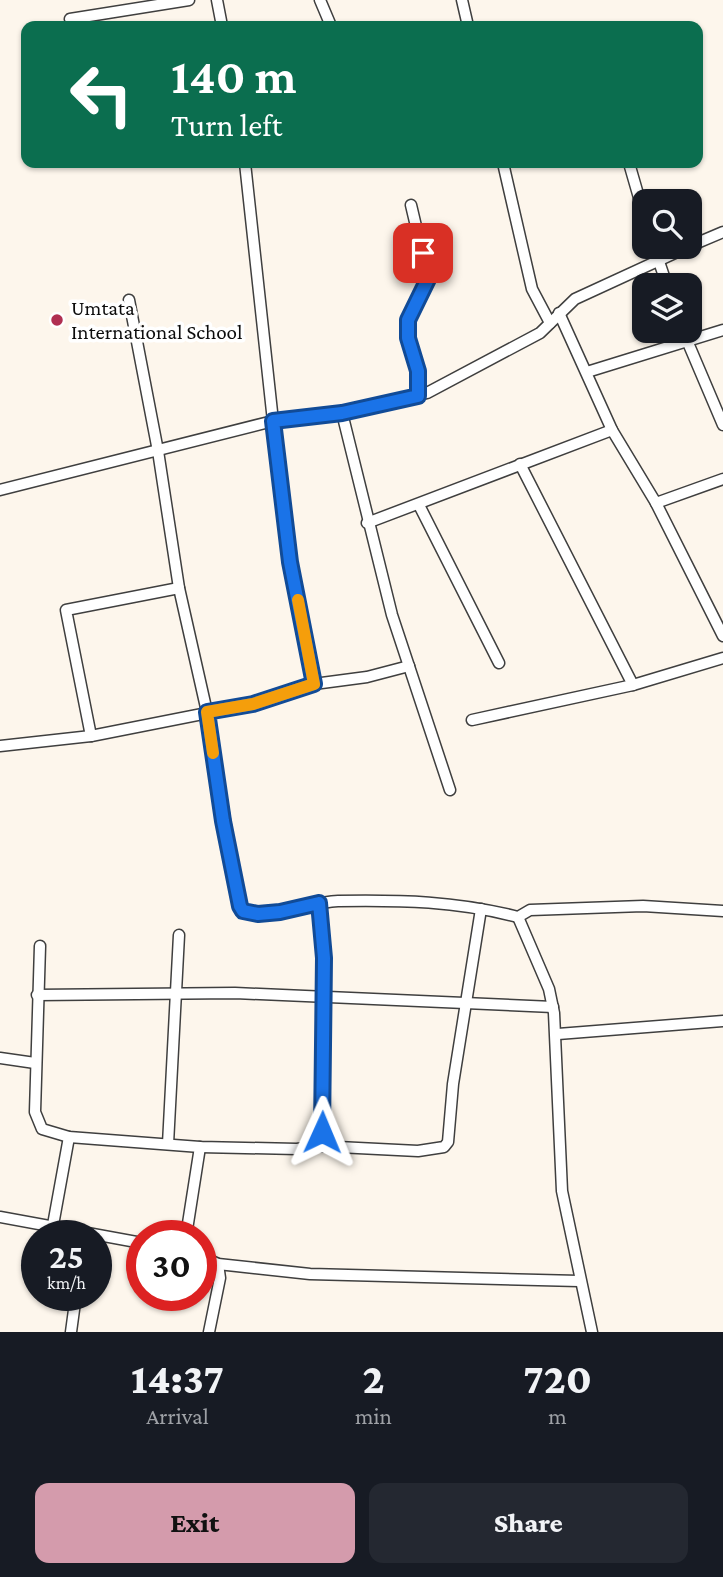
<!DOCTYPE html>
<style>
:root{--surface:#171b24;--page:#242831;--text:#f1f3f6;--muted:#9ea1a6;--accent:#d49bac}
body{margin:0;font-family:"Crimson Pro",serif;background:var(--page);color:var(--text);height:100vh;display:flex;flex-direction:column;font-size:26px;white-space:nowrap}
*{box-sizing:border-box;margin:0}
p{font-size:23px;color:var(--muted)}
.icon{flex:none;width:38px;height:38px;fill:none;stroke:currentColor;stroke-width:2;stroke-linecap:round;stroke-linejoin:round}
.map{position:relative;height:1332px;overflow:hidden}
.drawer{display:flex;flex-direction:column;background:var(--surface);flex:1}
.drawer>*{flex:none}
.hud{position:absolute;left:21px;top:21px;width:682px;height:147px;border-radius:14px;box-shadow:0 2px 5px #0004;background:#0b6e4f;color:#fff;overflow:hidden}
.fabs{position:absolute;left:632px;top:189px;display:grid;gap:14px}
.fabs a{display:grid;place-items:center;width:70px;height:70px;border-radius:14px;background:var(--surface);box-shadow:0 2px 5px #0004;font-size:35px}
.speed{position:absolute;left:21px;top:1220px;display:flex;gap:14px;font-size:35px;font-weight:700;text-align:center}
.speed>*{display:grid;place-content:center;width:91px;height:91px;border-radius:50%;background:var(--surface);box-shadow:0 2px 5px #0004;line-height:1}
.speed small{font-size:18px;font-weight:400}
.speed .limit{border:10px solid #d22;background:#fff;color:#111}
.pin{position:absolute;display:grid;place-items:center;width:60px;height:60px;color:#fff;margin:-30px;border-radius:14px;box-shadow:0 4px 10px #0006}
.me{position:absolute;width:77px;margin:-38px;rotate:1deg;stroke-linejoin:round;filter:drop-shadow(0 0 5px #0008)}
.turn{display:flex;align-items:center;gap:24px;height:147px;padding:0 35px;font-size:32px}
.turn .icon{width:91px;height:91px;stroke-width:2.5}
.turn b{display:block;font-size:49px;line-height:60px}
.eta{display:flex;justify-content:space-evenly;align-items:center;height:119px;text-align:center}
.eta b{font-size:42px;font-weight:800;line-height:49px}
.action{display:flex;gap:14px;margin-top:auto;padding:14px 35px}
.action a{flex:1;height:80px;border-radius:14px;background:var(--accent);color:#111;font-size:28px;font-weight:800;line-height:80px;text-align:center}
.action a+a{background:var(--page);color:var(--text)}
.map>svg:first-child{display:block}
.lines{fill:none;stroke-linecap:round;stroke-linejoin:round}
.minor-casing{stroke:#3f3f3f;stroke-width:13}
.minor{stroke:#fff;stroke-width:10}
.route-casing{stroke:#114b97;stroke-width:18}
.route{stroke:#1a73e8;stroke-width:12}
.slow{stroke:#f59e0b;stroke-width:12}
.poi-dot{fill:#b02f51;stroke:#fff;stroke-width:2.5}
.labels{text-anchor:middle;stroke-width:7;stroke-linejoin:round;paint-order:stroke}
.poi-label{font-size:21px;fill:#0c0c0c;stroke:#fff;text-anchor:start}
</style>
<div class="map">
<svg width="723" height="1332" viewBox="0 0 723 1332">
<rect width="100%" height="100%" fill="#fdf6ec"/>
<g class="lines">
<defs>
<g id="minor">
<path d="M217 0 222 26"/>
<path d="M320 0 331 26"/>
<path d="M462 0 468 26"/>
<path d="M70 19 189 0"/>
<path d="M245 163 281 495 290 562 314 684"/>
<path d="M503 163 532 289 550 323"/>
<path d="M629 163 644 215"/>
<path d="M411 205 428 277 408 320V338L418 371V396"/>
<path d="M690 246 723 232"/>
<path d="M654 247 667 285"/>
<path d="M129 300 158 451 179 588 207 712 238 899 243 911C273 922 308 902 338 901 402 900 456 901 518 917L530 910 643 906 723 911"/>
<path d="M559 313 612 430 656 503 723 636"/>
<path d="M683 331 723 425"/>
<path d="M587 372 723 330"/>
<path d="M342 413 392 615 450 790"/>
<path d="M520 464 633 685"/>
<path d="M0 490 273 421 342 413 427 393 540 333 575 299 688 247"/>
<path d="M656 503 723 479"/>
<path d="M419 505 499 663"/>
<path d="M367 523 612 430"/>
<path d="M472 720 633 685 723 658"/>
<path d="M91 736 66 610 179 588"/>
<path d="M0 746 91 736 253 704 314 684 367 677 409 666"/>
<path d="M518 917 549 989 554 1013 562 1191 592 1332"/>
<path d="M40 946 35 1112 42 1129 69 1137 200 1147 297 1149 318 1146 418 1151 444 1147 448 1142 453 1084 481 909"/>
<path d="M37 995 235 993 553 1007"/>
<path d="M558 1034 723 1021"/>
<path d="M0 1058 35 1063"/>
<path d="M168 1144 179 935"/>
<path d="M318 1146 322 1132 324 958 319 903"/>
<path d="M0 1217 142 1243"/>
<path d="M53 1225 69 1137"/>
<path d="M186 1236 200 1147"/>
<path d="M201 1256 218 1264 310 1274 579 1281"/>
<path d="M71 1332 76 1295"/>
<path d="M209 1332 220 1278 218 1264"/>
</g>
</defs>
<!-- minor casing -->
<use href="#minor" class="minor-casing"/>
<!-- minor -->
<use href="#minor" class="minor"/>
</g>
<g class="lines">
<defs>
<path id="route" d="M322 1132 324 958 319 903 280 912 258 914 243 911 240 906 223 821 207 712 253 704 314 684 290 562 273 421 342 413 418 396V371L408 338V320L429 277 423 253"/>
</defs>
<!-- route casing -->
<use href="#route" class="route-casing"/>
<!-- route -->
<use href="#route" class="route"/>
<!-- slow -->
<path class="slow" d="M213 753 207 712 253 704 314 684 298 600"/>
</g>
<!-- markers -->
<circle class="poi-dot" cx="57" cy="320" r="7"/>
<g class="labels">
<!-- poi labels -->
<g class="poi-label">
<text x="71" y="315">Umtata<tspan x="71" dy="24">International School</tspan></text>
</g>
</g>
</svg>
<div class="fabs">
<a><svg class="icon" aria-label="search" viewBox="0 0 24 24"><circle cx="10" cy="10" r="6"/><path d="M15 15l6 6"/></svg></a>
<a><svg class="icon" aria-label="layers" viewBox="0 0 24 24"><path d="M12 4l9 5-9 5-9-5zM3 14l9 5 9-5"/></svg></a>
</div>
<div class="speed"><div>25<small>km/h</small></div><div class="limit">30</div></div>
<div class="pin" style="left:423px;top:253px;background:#d93025"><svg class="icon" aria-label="arrive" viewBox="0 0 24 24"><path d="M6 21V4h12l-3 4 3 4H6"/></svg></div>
<svg class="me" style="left:322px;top:1132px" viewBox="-20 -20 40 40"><path d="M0-17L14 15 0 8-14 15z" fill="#1a73e8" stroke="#fff" stroke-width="4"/></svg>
<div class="hud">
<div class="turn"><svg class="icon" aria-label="left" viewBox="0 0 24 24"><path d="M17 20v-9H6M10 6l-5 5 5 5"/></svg><div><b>140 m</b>Turn left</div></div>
</div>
</div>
<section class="drawer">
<div class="eta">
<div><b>14:37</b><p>Arrival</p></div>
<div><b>2</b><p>min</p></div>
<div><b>720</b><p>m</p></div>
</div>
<div class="action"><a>Exit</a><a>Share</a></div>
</section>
